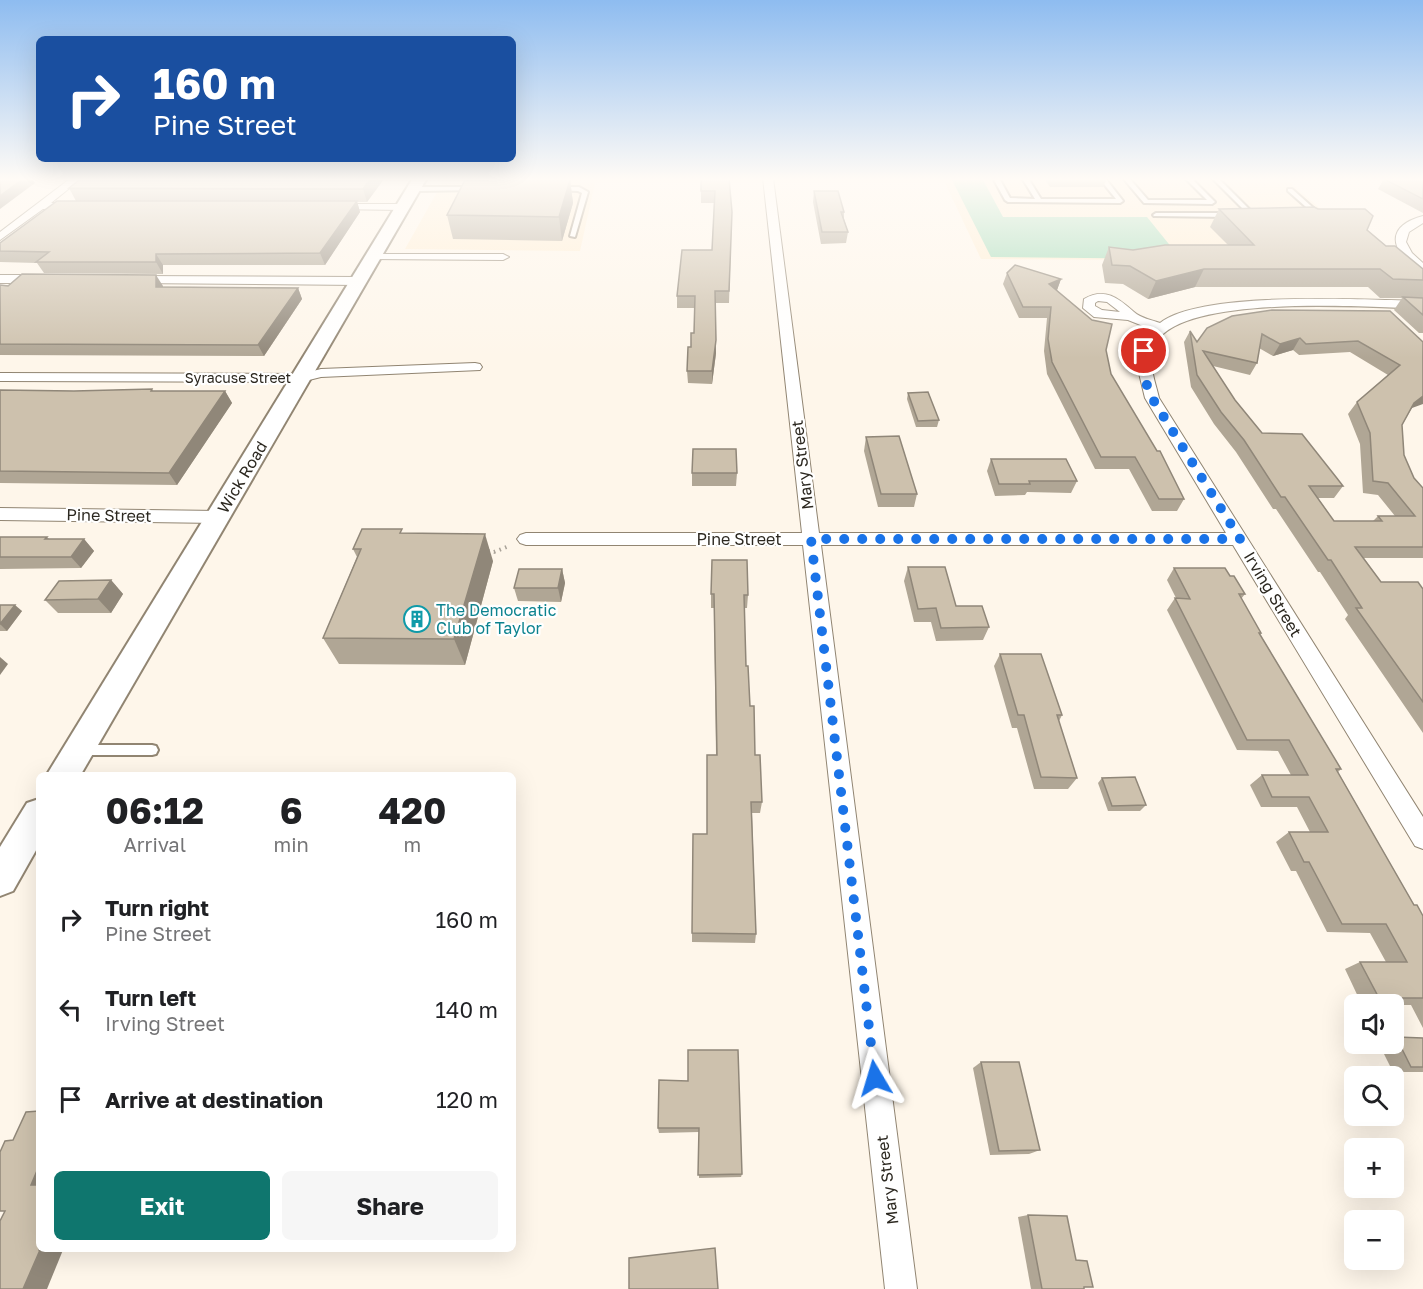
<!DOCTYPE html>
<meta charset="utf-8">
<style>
:root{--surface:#fff;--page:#f6f6f6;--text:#202124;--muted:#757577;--accent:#0f766e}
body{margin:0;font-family:"Golos Text",sans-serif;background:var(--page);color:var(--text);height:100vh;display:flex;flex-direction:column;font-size:22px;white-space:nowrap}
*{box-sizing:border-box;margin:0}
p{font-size:20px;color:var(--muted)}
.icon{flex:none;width:33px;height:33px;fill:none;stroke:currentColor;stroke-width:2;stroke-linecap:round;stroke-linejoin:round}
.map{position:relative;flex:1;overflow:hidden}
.panel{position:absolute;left:36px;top:772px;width:480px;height:480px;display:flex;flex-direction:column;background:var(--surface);border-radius:9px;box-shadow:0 6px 24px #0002}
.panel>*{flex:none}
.top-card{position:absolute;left:36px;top:36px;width:480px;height:126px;border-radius:9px;box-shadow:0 6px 24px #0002;background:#1a4fa0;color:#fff;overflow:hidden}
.controls{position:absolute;left:1344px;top:994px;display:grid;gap:12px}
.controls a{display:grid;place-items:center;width:60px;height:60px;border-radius:9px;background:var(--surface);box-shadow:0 6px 24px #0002;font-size:30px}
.pin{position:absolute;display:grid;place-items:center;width:51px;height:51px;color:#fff;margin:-26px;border:3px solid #fff;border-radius:50%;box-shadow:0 2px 6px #0007}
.me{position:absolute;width:66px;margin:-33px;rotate:353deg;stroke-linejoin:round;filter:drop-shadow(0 0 4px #0008)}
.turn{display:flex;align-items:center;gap:21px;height:126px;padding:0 18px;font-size:27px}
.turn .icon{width:78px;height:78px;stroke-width:2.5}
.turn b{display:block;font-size:42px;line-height:51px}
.eta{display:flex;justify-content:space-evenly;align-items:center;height:102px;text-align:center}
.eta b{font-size:36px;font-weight:700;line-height:42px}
.primary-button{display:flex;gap:12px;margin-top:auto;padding:12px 18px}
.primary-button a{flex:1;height:69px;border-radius:9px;background:var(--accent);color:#fff;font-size:24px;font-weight:700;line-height:69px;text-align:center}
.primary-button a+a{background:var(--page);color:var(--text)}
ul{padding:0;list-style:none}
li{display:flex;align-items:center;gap:18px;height:90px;padding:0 18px}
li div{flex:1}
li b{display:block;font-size:22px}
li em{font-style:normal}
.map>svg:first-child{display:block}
.built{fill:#feedd1}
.green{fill:#9dd9b5}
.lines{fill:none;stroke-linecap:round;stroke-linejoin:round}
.lane-casing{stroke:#918572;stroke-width:4}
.street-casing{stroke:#918572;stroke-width:2}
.secondary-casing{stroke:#918572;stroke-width:4}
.path{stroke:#aaa399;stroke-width:4;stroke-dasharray:1.5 4.5;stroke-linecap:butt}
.lane{fill:#fff;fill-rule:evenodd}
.street{fill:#fff;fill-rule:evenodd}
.secondary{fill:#fff;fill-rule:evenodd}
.wall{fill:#b0a695;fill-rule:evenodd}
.shaded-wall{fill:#908779}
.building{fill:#cdc1ad;stroke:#908779;stroke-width:1.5;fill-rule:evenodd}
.route{stroke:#1a73e8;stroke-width:10;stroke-dasharray:0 18}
.labels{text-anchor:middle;stroke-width:4.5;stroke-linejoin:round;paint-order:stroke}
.far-street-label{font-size:14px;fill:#2c2820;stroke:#fff}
.street-label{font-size:16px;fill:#2c2820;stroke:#fff}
.culture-label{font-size:16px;fill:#0d838f;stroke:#fff;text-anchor:start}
</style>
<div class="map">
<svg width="1423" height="1289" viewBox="0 0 1423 1289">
<rect width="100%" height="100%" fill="#fef6ea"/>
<!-- built -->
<path class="built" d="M445 178H1423L1286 179 1376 257 1183 260 981 259 945 183H595L580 251 405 249Z"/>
<!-- green -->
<path class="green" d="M951 178H982L1003 217H1147L1181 259 991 257Z"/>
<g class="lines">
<defs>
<g id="lane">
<path d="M993 178H999L1010 198 1035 199 1022 178H1028L1041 199H1116L1099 178H1105L1123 201 1120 203 1008 202 1005 200Z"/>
<path d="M1123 178H1129L1148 200H1207L1185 178H1191L1215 202 1212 204 1144 203Z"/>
<path d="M1212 178H1218L1253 213V215H1249Z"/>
<path d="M474 187 476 188V190L414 191 411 189 414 187Z"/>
<path d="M558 187H579L588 192 575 237 570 236 582 193 578 191 556 190V188Z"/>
<path d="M1288 189H1292L1319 213V215H1315L1288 191Z"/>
<path d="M1156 213H1229L1232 215 1229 217 1154 216 1153 215Z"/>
<path d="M81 745H152L156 746 158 750 156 754 152 755H81L77 754 75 750 77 746Z"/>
</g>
<g id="street">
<path d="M71 178H82L51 203H76L81 206 80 208 43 209 0 240V232Z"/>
<path d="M763 178H773L819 533H1226L1145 398 1137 365 1143 340 1153 330 1128 320 1094 317 1083 308 1084 299C1105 287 1118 298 1134 312 1140 318 1152 320 1160 323 1202 290 1366 300 1423 301V309C1368 307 1188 294 1157 341 1145 358 1155 380 1159 398L1423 817V849L1415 846 1233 545H821L917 1289H885L803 545H526L520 543 517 539 520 535 526 533H802ZM1098 301 1107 302 1120 312 1102 310 1095 306V303Z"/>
<path d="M333 204H403L408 207 403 210 329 209 328 207Z"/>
<path d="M1423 216V223L1409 232 1406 242 1412 253 1423 263V273C1416 270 1412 266 1407 261 1386 239 1396 223 1423 216Z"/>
<path d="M373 254H503L509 257 503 260 369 259V255Z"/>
<path d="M0 275H41L47 279 41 283H0Z"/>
<path d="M134 276 359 277 365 281 359 285 130 283 128 280Z"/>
<path d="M475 363 480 364 482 367 480 370 321 377 301 382 0 381V373L301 374 321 369Z"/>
<path d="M0 508 218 511 224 513 226 517 224 521 218 523 0 520Z"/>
</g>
<g id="secondary">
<path d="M413 178H427L80 776H46Z"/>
<path d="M39 799V845L13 891 0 896V847L27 803Z"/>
</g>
</defs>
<!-- lane casing -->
<use href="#lane" class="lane-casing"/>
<!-- street casing -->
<use href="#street" class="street-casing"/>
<!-- secondary casing -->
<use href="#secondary" class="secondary-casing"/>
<!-- path -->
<path class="path" d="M488 551 494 552 509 546"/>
<!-- lane -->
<use href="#lane" class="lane"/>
<!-- street -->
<use href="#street" class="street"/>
<!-- secondary -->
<use href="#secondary" class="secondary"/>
</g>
<!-- wall -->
<g class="wall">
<path d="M701 178H729L732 212 729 303H715L716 353 712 384 688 383 687 371 691 347 694 333 695 308H677V296L712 250 714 203H701Z"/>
<path d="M1044 178H1107L1103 187H1050Z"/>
<path d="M1423 178V213L1378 189 1384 179Z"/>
<path d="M384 179 367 202H357L360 212 325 265H163V274L44 273 37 263 0 262V243L76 201 69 188Z"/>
<path d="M570 180 573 203 562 241 453 239 447 215Z"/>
<path d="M814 191 844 212V219L848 232 846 243 821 244 813 202Z"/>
<path d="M1219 209H1318L1367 230 1386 246 1423 269V333H1419L1394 310 1402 298H1380L1368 287H1195L1148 299 1123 284 1105 283 1102 265 1109 247 1133 250 1228 245 1210 227Z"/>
<path d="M1007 273 1061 279 1057 290 1106 350 1111 374 1184 499 1177 511H1152L1129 469H1095L1047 374 1044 351 1047 318H1019L1003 284Z"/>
<path d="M0 285 298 288 302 299 264 356 0 355Z"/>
<path d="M1390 311 1412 408 1402 425 1404 455 1414 478 1423 488V558H1364L1381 582 1423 589V733L1345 619 1348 615 1320 572H1318L1276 509H1273L1236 452 1214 424 1191 387 1184 342 1190 331 1197 342ZM1259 348 1273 356 1293 350 1299 355 1350 352 1388 375 1357 402 1348 414 1360 444 1363 493 1378 495 1395 516H1378L1373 521H1334L1318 498H1334L1343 486 1262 433 1235 400 1213 366 1250 375 1257 363Z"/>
<path d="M152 389 153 391H225L232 403 177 485 0 483V390L74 391Z"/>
<path d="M908 393 939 420 937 427H916L907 399Z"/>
<path d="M866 437 917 494 914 507H878L864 451Z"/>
<path d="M991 459 1077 481 1071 493 1027 492 1025 495 995 496 987 471Z"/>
<path d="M692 473H737L736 486H692Z"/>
<path d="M404 533 493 561 465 665 339 664 323 638 357 557 353 549Z"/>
<path d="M0 537H47L49 539H84L94 551 81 568 0 569Z"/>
<path d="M908 567 956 606 989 627 983 640 936 641 931 622H914L904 581Z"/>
<path d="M1174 568 1230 576 1245 594 1241 599 1261 633 1260 634 1341 769 1338 772 1414 905 1423 916V1028L1411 1005H1362L1345 969 1360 962H1386L1370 933 1327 932 1296 871H1291L1276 842 1289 832H1310L1297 807H1261L1250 785 1262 775H1291L1278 751 1237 750 1167 610 1175 598H1176L1167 580Z"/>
<path d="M562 569 565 583 561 602 518 601 514 588Z"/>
<path d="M111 580 123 594 111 613H58L45 600Z"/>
<path d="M711 594 748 595 747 608H744L746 666 755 755 762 802 760 813H752L756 934 755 943 692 942V933L707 834 716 755 714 608H711Z"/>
<path d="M0 605 22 611 7 631H0Z"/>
<path d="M1000 654 1062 715 1059 721 1077 778 1068 789H1034L1017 728H1012L994 666Z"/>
<path d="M1102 778 1146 805 1140 811H1108L1098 783Z"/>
<path d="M1396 1037 1423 1038V1072H1393L1379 1044H1394V1038Z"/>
<path d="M981 1062 1040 1150 1029 1154 990 1155 973 1068Z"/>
<path d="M659 1080 742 1174 741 1177 699 1178V1132L659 1133 658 1128Z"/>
<path d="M1028 1215 1076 1260 1084 1289H1031L1018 1217Z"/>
</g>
<!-- shaded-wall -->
<g class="shaded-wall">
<path d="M24 178H32L35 183 0 209V196Z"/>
<path d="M371 178H383L384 179 367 202 363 189Z"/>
<path d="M570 180 573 203 562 241 559 217Z"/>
<path d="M357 201 360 212 325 265 320 253Z"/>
<path d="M156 254 163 265V274L156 262Z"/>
<path d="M1204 269 1195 287 1148 299 1156 281Z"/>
<path d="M156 275 163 286V298L156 287Z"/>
<path d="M1061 279 1057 290 1045 295 1049 284Z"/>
<path d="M298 288 302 299 264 356 258 345Z"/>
<path d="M1300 338 1293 350 1273 356 1280 344Z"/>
<path d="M716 340V353L712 384V371Z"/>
<path d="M225 391 232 403 177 485 169 473Z"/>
<path d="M1421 396H1423V404L1412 408 1404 415 1414 403Z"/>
<path d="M485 534 493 561 465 665 454 639Z"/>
<path d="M84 539 94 551 81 568 71 557Z"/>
<path d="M562 569 565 583 561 602 558 588Z"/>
<path d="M111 580 123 594 111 613 98 599Z"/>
<path d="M15 605 22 611 7 631 0 624Z"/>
<path d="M0 657 8 664 0 675Z"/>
<path d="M39 1166V1186L31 1185Z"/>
<path d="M40 1250H63L47 1289H23Z"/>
</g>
<!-- building -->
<g class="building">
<path d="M0 178H24L0 196Z"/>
<path d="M82 178H371L363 189 69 188Z"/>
<path d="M701 178H729L732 212 729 291H715L716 340 712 371H687L688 347H691V333H694L695 296H677L682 250H712L715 191H701Z"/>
<path d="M1399 178H1423V199L1384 179Z"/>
<path d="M465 180H570L559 217 447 215Z"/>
<path d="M814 191H838L844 212H841L848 232H822Z"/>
<path d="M57 201H357L320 253 156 254V262H36L49 252 0 251V243Z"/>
<path d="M1314 207 1318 209H1365L1373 216 1367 230 1386 246H1395L1423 269V280L1393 279 1380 269H1204L1156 281 1130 266 1112 265 1109 247 1133 250 1165 245H1254L1219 209Z"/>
<path d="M1015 265 1061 279 1049 284 1092 320 1112 324 1106 350 1111 374 1157 451H1160L1184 499H1159L1135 457H1101L1052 362 1048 339 1051 307H1023L1007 273Z"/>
<path d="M22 274 156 275V287L298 288 258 345 0 344V285L8 286Z"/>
<path d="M1403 297 1423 298V315Z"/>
<path d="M1272 310 1390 311 1423 342V396L1414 403 1402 425 1404 455 1414 478 1423 488V547H1355L1381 582H1418L1423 589V702L1356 608H1362L1331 560H1328L1285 497H1281L1244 440 1221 412 1197 375 1190 331 1197 342 1207 328 1232 316ZM1262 334 1280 344 1300 338 1306 344 1358 341 1400 365 1357 402 1370 433 1373 481 1388 483 1415 516H1378L1382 521H1334L1309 486H1343L1336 477 1302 434 1262 433 1235 400 1203 351 1257 363Z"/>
<path d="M152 389 151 391H225L169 473 0 471V390L74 391Z"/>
<path d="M928 392 939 420 918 421 908 393Z"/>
<path d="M899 436 917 494H881L866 437Z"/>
<path d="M693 449H736L737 473H692Z"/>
<path d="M991 459H1066L1077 481H1029L1030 484H999Z"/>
<path d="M362 529H402L400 533 485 534 454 639 323 638 361 549H353Z"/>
<path d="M0 537H47L45 539H84L71 557H0Z"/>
<path d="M712 560H747L748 595H744L746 666H748L750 706H754L755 755H760L762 802H751L756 934 692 933 693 834H707V755H717L714 594H711Z"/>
<path d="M908 567H945L956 606H982L989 627 941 628 936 608 918 609Z"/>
<path d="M1174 568H1225L1230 576H1234L1245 594H1239L1261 633H1259L1341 769H1336L1414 905H1417L1423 916V998H1379L1360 962H1407L1386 924H1342L1309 862H1304L1289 832H1328L1309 797H1272L1262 775H1308L1289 740H1247L1175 598 1190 599Z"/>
<path d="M519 569H562L558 588H514Z"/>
<path d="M111 580 98 599 45 600 59 581Z"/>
<path d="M0 605H15L0 624Z"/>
<path d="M1000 654H1041L1062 715H1057L1077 778 1041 777 1024 715H1018Z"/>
<path d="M1135 777 1146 805 1112 806 1102 778Z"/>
<path d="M1396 1037 1423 1038V1067H1411Z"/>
<path d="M688 1050H738L742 1174 698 1175 699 1128H658L659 1080 688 1081Z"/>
<path d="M981 1062H1019L1040 1150 999 1151Z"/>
<path d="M39 1111V1166L31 1185H39V1250H40L23 1289H0V1221L5 1211H0V1152L5 1141 13 1140 26 1112Z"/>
<path d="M1028 1215 1067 1216 1076 1260 1087 1261 1093 1287H1084V1289H1042Z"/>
<path d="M715 1248 718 1289H629V1258Z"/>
</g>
<!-- sky -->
<linearGradient id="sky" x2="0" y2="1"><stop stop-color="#8ebcf0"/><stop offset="0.5" stop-color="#fffbf6"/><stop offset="1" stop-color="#fffbf6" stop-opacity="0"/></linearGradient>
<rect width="1423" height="358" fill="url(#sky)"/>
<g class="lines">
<!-- route -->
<path class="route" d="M875 1078 811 539H1240L1152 398C1145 382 1141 369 1144 351"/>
</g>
<!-- icons -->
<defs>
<symbol id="building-ring" viewBox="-11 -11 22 22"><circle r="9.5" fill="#fff" stroke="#0f9aa8" stroke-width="1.5"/><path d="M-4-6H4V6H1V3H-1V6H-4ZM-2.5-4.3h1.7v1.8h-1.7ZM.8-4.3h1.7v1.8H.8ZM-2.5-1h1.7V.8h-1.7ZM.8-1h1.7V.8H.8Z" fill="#0f9aa8"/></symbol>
</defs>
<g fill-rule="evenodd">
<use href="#building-ring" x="402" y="604" width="30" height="30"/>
</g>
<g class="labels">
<!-- far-street labels -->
<g class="far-street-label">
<text x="238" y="383">Syracuse Street</text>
</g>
<!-- street labels -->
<g class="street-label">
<text transform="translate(802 465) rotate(-97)" y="6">Mary Street</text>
<text transform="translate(242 477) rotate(-59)" y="6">Wick Road</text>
<text transform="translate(109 515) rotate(1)" y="6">Pine Street</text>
<text x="739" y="545">Pine Street</text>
<text transform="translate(1273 594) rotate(59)" y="6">Irving Street</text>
<text transform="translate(887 1180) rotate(-97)" y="6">Mary Street</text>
</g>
<!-- culture labels -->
<g class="culture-label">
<text x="436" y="616">The Democratic<tspan x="436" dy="18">Club of Taylor</tspan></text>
</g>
</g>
</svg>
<div class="controls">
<a><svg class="icon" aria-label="sound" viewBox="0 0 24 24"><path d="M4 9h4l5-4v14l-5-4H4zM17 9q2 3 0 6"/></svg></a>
<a><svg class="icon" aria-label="search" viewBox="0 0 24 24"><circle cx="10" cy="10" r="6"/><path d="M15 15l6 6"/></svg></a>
<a>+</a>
<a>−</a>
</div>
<div class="pin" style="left:1144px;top:351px;background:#d93025"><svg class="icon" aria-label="arrive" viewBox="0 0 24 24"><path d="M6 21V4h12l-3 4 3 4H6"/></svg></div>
<svg class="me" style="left:875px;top:1078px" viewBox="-20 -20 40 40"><path d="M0-17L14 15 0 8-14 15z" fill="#1a73e8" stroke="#fff" stroke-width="4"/></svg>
<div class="top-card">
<div class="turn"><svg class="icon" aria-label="right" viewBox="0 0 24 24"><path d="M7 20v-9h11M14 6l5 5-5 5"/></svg><div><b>160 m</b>Pine Street</div></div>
</div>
<section class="panel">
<div class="eta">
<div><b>06:12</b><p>Arrival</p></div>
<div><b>6</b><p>min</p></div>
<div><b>420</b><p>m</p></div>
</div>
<ul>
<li><svg class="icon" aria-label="right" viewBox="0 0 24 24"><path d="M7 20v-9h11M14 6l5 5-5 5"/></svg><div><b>Turn right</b><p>Pine Street</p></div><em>160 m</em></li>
<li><svg class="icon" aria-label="left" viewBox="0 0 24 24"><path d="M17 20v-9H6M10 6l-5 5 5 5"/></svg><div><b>Turn left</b><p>Irving Street</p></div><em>140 m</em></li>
<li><svg class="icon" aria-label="arrive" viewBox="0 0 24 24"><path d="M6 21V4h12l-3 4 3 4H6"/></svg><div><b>Arrive at destination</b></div><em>120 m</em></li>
</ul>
<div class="primary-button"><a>Exit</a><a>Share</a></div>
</section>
</div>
